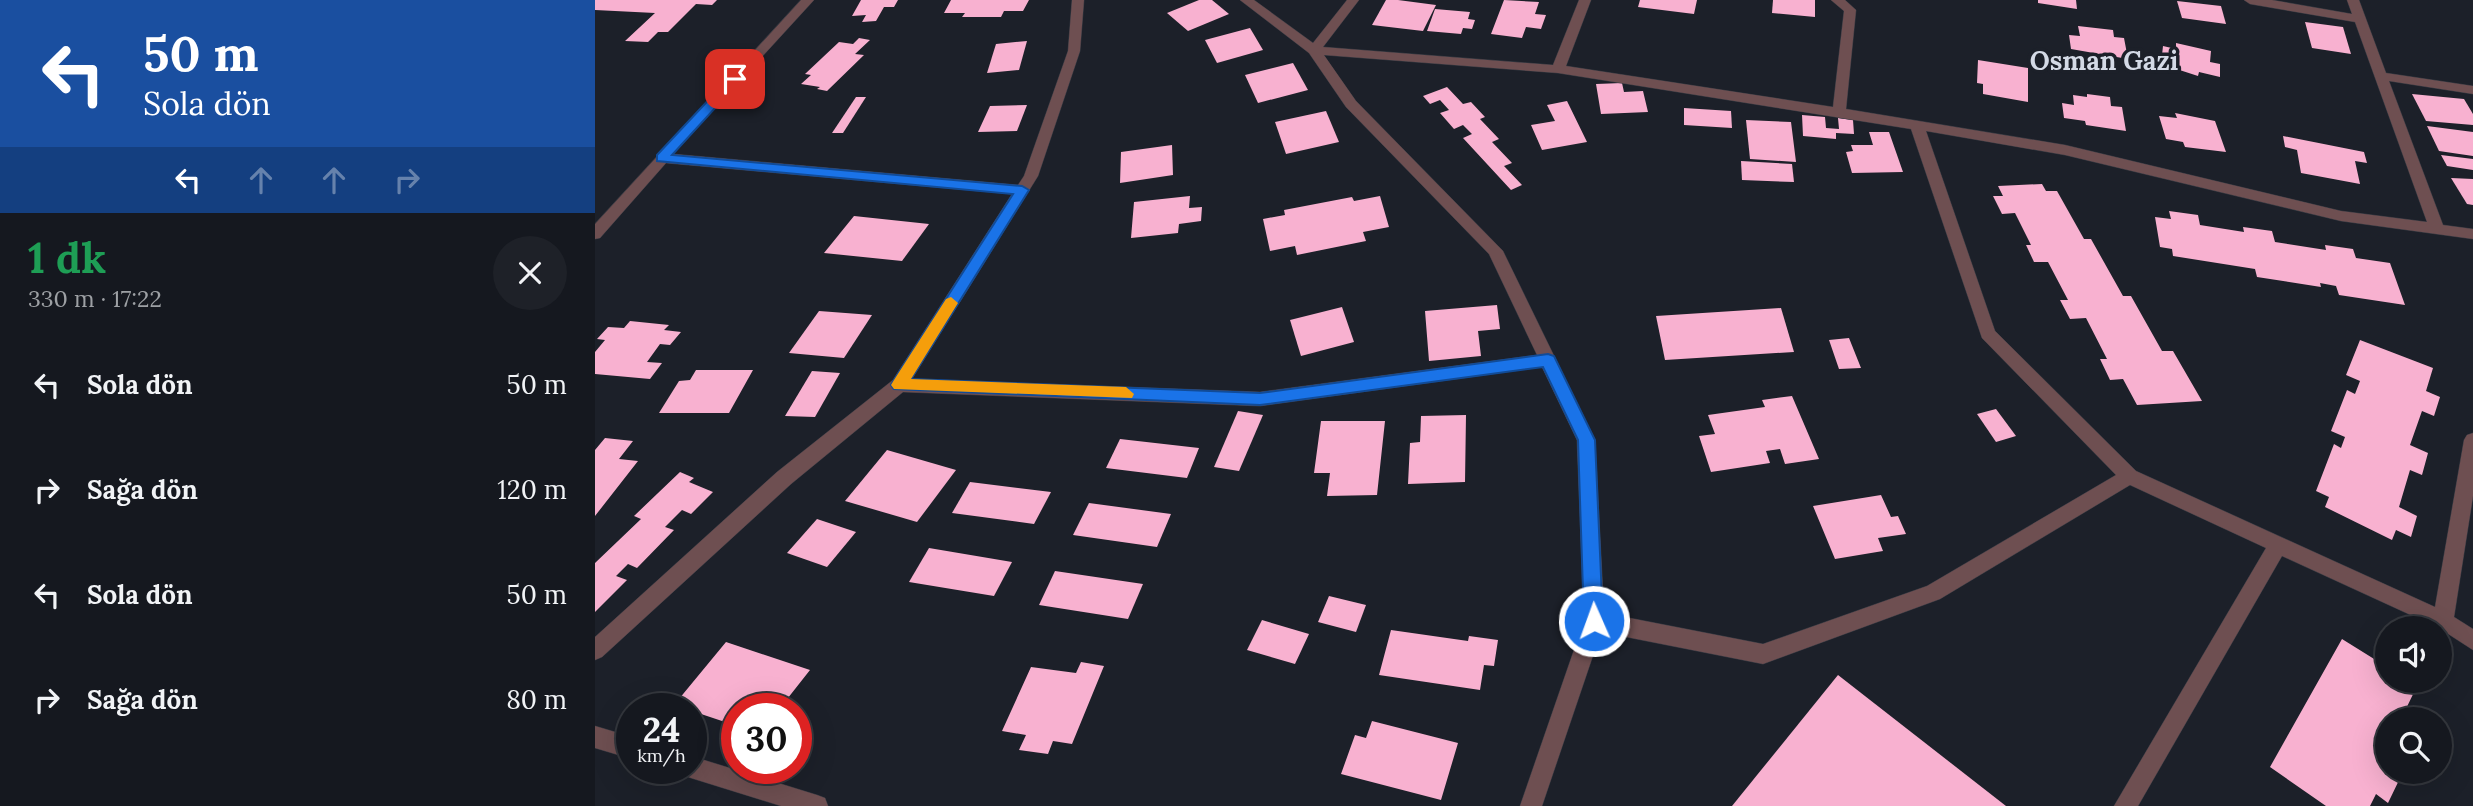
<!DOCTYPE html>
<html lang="tr">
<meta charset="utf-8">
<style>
:root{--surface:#15181f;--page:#1e2128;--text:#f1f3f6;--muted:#9da0a4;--line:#34373d}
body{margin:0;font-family:Lora,serif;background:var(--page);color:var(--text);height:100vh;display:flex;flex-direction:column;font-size:26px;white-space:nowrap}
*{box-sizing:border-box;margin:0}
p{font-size:23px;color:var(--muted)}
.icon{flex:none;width:38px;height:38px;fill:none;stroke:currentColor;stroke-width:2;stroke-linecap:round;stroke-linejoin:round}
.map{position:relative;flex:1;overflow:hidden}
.details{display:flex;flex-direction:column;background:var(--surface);width:595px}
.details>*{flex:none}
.top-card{background:#1a4fa0;color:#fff;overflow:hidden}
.controls{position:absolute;left:1780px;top:616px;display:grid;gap:14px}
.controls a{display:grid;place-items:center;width:77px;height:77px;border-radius:50%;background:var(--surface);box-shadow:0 7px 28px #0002,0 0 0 2px var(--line);font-size:35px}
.speed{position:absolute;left:21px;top:693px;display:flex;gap:14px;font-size:35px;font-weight:700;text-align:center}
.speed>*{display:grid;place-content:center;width:91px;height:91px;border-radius:50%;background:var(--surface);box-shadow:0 7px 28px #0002,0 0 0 2px var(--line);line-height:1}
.speed small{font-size:18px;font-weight:400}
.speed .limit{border:10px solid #d22;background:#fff;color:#111}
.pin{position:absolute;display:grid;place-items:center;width:60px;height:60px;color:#fff;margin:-30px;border-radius:14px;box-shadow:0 4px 10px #0006}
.me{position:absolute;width:77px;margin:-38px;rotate:358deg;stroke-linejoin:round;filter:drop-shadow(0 0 5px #0008)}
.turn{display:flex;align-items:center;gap:24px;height:147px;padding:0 28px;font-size:32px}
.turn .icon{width:91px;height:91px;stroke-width:2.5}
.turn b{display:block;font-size:49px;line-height:60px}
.lanes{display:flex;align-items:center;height:66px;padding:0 28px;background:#0003;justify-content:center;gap:35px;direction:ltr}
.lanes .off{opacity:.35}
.round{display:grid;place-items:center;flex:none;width:74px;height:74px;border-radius:37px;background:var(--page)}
.headline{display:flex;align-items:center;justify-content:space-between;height:119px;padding:0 28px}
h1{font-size:42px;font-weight:800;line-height:52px;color:#1e9e55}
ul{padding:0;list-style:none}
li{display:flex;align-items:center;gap:21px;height:105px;padding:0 28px}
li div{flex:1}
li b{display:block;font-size:26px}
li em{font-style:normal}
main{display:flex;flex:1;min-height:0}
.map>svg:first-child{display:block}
.building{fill:#f8b1d0}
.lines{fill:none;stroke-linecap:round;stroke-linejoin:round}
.minor-casing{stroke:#363a43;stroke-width:1}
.minor{fill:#6e4f51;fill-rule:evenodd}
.route{fill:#1a73e8;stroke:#114b97;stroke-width:2}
.slow{fill:#f59e0b}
.labels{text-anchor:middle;stroke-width:7;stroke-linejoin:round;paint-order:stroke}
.far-district-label{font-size:26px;font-weight:bold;fill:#d4dae6;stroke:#1c2029}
</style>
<main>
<section class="details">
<div class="top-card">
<div class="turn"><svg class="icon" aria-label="left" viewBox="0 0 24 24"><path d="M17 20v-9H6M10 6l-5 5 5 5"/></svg><div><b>50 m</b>Sola dön</div></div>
<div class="lanes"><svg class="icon" aria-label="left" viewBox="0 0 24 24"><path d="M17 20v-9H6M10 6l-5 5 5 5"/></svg><svg class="icon off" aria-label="ahead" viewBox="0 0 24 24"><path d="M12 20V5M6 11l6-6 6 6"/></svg><svg class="icon off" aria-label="ahead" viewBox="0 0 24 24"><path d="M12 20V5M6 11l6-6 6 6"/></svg><svg class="icon off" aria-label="right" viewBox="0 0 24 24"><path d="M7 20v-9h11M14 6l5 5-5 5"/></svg></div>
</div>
<div class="headline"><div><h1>1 dk</h1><p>330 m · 17:22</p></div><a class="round"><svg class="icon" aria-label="close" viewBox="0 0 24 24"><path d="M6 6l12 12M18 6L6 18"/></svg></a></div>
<ul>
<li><svg class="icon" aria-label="left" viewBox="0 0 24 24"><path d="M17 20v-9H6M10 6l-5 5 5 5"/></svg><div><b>Sola dön</b></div><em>50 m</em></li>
<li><svg class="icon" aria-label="right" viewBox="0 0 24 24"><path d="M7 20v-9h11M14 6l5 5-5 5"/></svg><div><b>Sağa dön</b></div><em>120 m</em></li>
<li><svg class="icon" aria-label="left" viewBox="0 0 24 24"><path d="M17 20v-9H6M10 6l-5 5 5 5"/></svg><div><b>Sola dön</b></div><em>50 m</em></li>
<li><svg class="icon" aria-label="right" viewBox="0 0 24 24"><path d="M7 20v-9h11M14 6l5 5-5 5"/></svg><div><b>Sağa dön</b></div><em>80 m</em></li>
</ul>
</section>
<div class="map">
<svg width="1878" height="806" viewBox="0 0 1878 806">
<rect width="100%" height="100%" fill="#1c2029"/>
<!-- building -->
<g class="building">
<path d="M0 0H122L117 5 101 4 73 32H63L53 42 30 41 60 13 0 10Z"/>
<path d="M266 0H303L299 7H289L281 21 267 22 271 15 257 16Z"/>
<path d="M356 0H434L428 11H409L406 17H367L370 13H349Z"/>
<path d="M604 0H617L634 14 593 31 572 13Z"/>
<path d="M791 0H803L841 5 828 31 777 25Z"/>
<path d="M909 0 944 2 940 14 951 15 946 29 931 27 927 38 896 34Z"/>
<path d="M1045 0H1102L1099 14 1043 7Z"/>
<path d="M1178 0H1220V17L1177 13Z"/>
<path d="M1443 0H1481L1482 9 1443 3Z"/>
<path d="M1582 1 1626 6 1631 24 1587 18Z"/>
<path d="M840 9 875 12 873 19 880 20 877 29 868 28 866 34 832 31Z"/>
<path d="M1710 22 1748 27 1756 54 1717 48Z"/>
<path d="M1483 26 1518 30 1519 37 1529 38 1533 59 1476 49 1474 35 1485 36Z"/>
<path d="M655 28 668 50 622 63 610 40Z"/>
<path d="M264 38 275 40 260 54 269 55 232 91 222 89 225 87 206 84 216 75 210 74 244 42 258 44Z"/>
<path d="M432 41 424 70 392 73 401 44Z"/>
<path d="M1581 43 1616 51 1615 62 1625 64V77L1604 72 1603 76 1566 64 1568 46 1581 49Z"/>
<path d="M1383 60 1433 68V102L1388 94V84L1382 83Z"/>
<path d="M698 63 713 90 663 103 650 75Z"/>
<path d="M1027 83 1029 92 1048 91 1053 112 1006 114 1001 84Z"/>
<path d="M852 87 868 104 876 102 890 117 885 119 904 139 897 142 917 163 909 166 927 185 916 190 868 138 877 134 868 125 859 129 845 113 854 110 845 100 835 104 828 96Z"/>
<path d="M1492 94 1515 97 1516 106 1527 107 1531 131 1491 125 1490 121 1469 118 1467 103 1479 105 1478 95 1492 97Z"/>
<path d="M1817 94 1869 99 1878 114V125L1831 121Z"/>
<path d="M261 97H271L248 133H237Z"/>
<path d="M972 101 992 142 947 150 936 125 960 121 952 105Z"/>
<path d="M432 105 422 131 383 132 395 106Z"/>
<path d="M1089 108 1136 111 1137 128 1089 125Z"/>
<path d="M731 111 744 142 691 154 680 122Z"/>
<path d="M1580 113 1620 121 1631 152 1590 147 1588 142 1571 139 1564 116 1582 118Z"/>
<path d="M1207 115 1230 117 1231 128 1244 129 1243 118 1258 120 1259 134 1241 133V139L1208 136Z"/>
<path d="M1151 120 1196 122 1201 162 1155 159Z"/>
<path d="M1832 126 1878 132V156L1844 151Z"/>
<path d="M1274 132H1294L1308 172 1257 173 1251 152 1258 151 1256 145H1278Z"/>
<path d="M1688 136 1769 152 1772 163 1760 161 1765 184 1706 173 1702 150 1690 147Z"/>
<path d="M577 145 578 175 525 183 526 152Z"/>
<path d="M1846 155 1878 159V170L1852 166Z"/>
<path d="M1146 161 1197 164 1199 182 1147 180Z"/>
<path d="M1856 178 1878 179V205L1872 204Z"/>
<path d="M1447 184 1451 191H1462L1489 239H1496L1528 296H1536L1567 351H1578L1607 401 1542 405 1528 379 1515 380 1505 359H1512L1491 318 1475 319 1465 300H1473L1453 262H1439L1431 245H1436L1420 213 1407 214 1398 196H1408L1403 186Z"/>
<path d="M595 196 594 208 607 207 606 221 584 224 583 233 536 238 539 202Z"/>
<path d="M785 196 794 227 768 232 771 241 702 255 700 246 675 251 668 219 690 215 689 210 757 197 759 201Z"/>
<path d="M1574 211 1603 215 1605 225 1649 232 1648 227 1677 231 1680 242 1731 250 1730 245 1758 249 1761 258 1795 263 1810 305 1744 295 1741 286 1725 283 1726 287 1662 277 1660 269 1578 256 1577 249 1565 247 1560 217 1576 219Z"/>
<path d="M259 216 334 224 307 261 229 253Z"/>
<path d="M902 305 905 329 883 331 886 356 834 361 830 311Z"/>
<path d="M747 307 759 342 706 356 695 320Z"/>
<path d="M1186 308 1199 352 1070 360 1061 316Z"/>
<path d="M224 311 277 315 249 358 194 353Z"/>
<path d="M35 321 74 325 69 330 86 332 75 345 65 344 52 362 67 363 55 379 0 374V352L10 340 2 339 13 327 29 328Z"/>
<path d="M1254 338 1266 368 1244 369 1234 340Z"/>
<path d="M1765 340 1838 368 1831 391 1845 397 1839 416 1827 411 1815 445 1833 453 1827 475 1815 470 1804 507 1822 516 1816 537 1801 530 1797 540 1730 507 1734 497 1721 491 1739 444 1746 448 1750 437 1736 431 1752 390 1760 394 1765 381 1751 375Z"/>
<path d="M101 370H158L134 413H64L84 381 95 380Z"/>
<path d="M217 371 245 373 220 417 190 416Z"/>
<path d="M1197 396 1224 459 1190 464 1185 449 1171 451 1175 463 1116 472 1104 436 1120 434 1113 415 1170 407 1167 400Z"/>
<path d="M1401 409 1421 436 1401 442 1382 414Z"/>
<path d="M643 411 668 415 644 471 619 467Z"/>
<path d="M871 415 870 482 813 484 815 443 825 442 826 416Z"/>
<path d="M726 421H790L782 495 732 496 735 473H719Z"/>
<path d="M10 438 38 441 24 459 43 461 0 516V450Z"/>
<path d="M525 439 604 448 592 478 511 468Z"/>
<path d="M292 450 361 470 322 522 250 501Z"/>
<path d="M85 472 99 478 94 482 118 492 96 514 87 510 70 527 79 530 42 568 33 564 21 576 32 580 0 612V563L46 519 39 516Z"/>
<path d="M375 482 456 492 439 524 357 513Z"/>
<path d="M1286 495 1296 517 1303 516 1311 534 1283 538 1288 551 1240 559 1218 506Z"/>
<path d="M494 503 576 514 562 547 478 535Z"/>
<path d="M222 519 261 532 232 567 192 553Z"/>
<path d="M334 548 417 562 399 596 314 582Z"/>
<path d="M460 571 548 584 533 619 444 605Z"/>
<path d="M734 596 771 605 761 632 723 622Z"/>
<path d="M667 620 714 634 700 664 652 650Z"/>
<path d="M796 630 873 641 874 636 903 640 899 666 889 665 885 690 784 675Z"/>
<path d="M1747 639 1792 667V681H1814L1822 686 1808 715 1814 719H1792V772L1807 774 1793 803 1781 794 1775 806H1731L1675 767Z"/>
<path d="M131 642 215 670 189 703 176 699 168 709H142V726L79 705Z"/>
<path d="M486 662 509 666 477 744 458 741 453 754 424 750 431 735 407 731 436 667 481 673Z"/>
<path d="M1243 675 1411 806H1137Z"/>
<path d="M777 721 863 743 846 800 746 774 760 735 771 738Z"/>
</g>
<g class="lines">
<defs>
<g id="minor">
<path d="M206 0H219L78 154 423 185 429 176 473 51 477 0H489L485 51 443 176 317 379 665 392 942 355 894 254 751 107 714 53 645 0H659L718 43 752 0H764L728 47 958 65 984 0H996L971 66 1238 107 1249 11 1236 0H1250L1261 10 1251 109 1470 145 1746 211 1832 222 1760 22 1655 4 1649 0H1677L1757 14 1752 0H1764L1791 73 1878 86V94L1794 81 1848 225 1878 229V239L1746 221 1470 155 1331 131 1400 331 1541 471 1840 607 1869 440 1872 435 1878 433V496L1859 617 1878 629V650L1844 628 1687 556 1543 806H1519L1671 548 1535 485 1345 599 1168 664 1006 632 947 806H925L989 621 982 440 947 367 665 406 308 392 196 484 7 657 0 660V637L182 472 298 380 417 194 71 163 5 238 0 239V224ZM729 55 963 73 1316 129 1387 338 1521 475 1332 586 1168 644 1009 613 1000 440 908 251 761 101Z"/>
<path d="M0 726 37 737V759L0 748Z"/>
<path d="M96 756 222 795 230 798 233 806H186L96 778 88 775 85 768H96Z"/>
</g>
</defs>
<!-- minor casing -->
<use href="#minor" class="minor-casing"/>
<!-- minor -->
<use href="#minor" class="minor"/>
</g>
<!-- route -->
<path class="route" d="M140 75 146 79 144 82 77 155 427 186 434 190 316 379 665 393 953 354 959 356 1000 440 1008 621 1005 627 999 629 992 627 989 621 983 440 948 367 665 405 299 389 296 385 299 380 418 194 62 161V155L136 76Z"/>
<!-- slow -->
<path class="slow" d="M356 297 363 303 316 379 531 387 539 394 537 398 299 389 296 385 299 380 351 299Z"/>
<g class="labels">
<!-- far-district labels -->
<g class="far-district-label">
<text x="1509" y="70">Osman Gazi</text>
</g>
</g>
</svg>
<div class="controls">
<a><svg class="icon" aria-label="sound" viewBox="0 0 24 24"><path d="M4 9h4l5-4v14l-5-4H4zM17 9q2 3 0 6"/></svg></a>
<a><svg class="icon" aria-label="search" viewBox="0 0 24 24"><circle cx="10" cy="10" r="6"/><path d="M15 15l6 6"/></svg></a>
</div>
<div class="speed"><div>24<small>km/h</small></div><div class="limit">30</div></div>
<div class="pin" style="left:140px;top:79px;background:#d93025"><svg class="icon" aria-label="arrive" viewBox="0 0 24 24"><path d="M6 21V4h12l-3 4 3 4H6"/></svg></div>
<svg class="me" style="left:999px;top:621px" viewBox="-20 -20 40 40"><circle r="17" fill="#1a73e8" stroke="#fff" stroke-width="3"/><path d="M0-11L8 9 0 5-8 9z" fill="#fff"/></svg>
</div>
</main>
